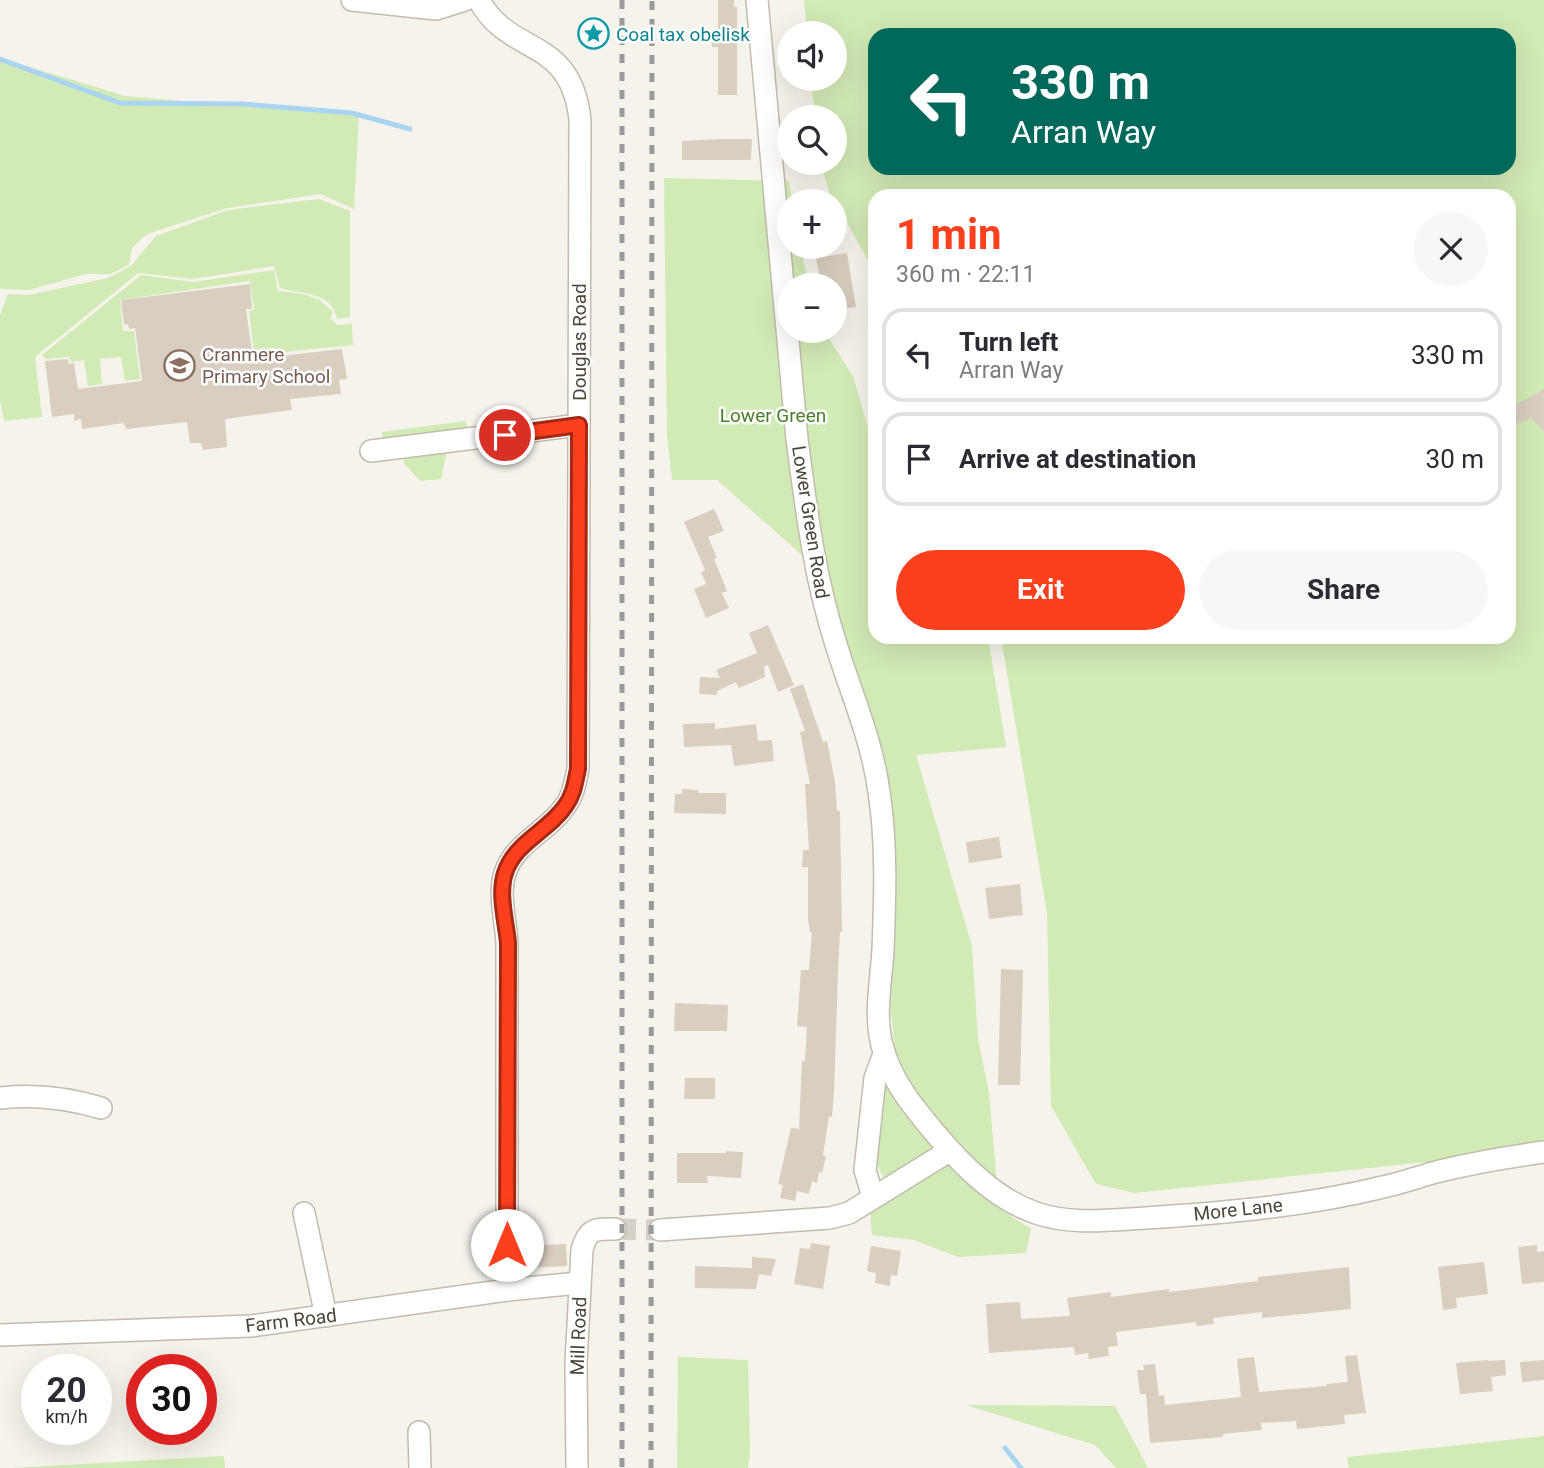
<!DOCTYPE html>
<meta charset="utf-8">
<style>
:root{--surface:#fff;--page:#f7f7f7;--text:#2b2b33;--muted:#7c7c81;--line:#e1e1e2;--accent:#fc3f1d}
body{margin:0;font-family:Roboto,sans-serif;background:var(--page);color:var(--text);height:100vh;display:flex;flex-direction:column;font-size:26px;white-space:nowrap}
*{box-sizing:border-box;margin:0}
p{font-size:23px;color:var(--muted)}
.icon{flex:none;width:38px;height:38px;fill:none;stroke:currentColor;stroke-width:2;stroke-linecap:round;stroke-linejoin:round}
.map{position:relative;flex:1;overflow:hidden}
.drawer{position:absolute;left:868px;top:189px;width:648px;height:455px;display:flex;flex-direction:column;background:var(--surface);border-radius:21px;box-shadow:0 7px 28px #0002}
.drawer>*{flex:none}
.top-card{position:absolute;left:868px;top:28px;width:648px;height:147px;border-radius:21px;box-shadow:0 7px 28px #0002;background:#00695c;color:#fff;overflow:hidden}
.controls{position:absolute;left:777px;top:21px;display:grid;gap:14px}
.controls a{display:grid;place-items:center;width:70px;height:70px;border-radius:50%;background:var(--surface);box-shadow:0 7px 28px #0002;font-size:35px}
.speed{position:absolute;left:21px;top:1354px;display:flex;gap:14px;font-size:35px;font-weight:700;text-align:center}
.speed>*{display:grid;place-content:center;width:91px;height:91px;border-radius:50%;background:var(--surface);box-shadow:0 7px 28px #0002;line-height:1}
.speed small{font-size:18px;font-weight:400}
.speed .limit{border:10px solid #d22;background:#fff;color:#111}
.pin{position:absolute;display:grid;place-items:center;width:60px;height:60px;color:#fff;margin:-30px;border:4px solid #fff;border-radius:50%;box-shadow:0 2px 7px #0007}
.me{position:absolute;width:77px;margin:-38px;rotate:0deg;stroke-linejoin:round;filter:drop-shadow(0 0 5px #0008)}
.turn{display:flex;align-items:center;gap:24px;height:147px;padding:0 28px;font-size:32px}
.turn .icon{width:91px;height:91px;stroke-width:2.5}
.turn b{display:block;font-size:49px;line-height:60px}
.round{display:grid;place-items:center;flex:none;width:74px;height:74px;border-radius:37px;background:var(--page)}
.overview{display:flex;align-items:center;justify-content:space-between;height:119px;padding:0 28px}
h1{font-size:42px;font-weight:700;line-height:52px;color:var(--accent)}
.action{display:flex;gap:14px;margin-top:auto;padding:14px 28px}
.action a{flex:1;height:80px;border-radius:42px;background:var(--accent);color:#fff;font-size:28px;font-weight:700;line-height:80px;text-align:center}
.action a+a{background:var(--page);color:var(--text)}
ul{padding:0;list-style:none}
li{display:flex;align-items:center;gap:21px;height:94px;margin:0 14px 10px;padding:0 14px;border:4px solid var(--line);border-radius:21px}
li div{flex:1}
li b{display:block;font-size:26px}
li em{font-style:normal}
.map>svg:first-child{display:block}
.green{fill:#d2eab5;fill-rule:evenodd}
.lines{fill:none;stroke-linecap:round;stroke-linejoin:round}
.stream{stroke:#a9d4f2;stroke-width:5}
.building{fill:#d8cfc1}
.minor-tunnel{stroke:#d4d0c8;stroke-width:21;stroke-dasharray:21 10;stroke-linecap:butt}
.minor-casing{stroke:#c2bbae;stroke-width:24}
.minor{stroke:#fff;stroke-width:21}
.rail{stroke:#9a9a9a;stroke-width:5;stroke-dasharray:9 9;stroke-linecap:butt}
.route-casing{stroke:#a42913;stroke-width:18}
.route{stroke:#fc3f1d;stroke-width:12}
.labels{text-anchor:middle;stroke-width:5;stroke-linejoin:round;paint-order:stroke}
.culture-label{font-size:19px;fill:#0d838f;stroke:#fff;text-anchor:start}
.street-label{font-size:19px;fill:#4b4439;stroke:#fff}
.education-label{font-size:19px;fill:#785e54;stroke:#fff;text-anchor:start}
.park-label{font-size:19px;fill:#4a7f2a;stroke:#fff}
</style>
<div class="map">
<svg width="1544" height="1468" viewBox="0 0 1544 1468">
<rect width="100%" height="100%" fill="#f6f3ec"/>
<!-- green -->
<g class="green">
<path d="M804 0H1544V1145L1436 1161 1134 1193 1096 1184 1051 1106 1047 913 1001 637H1508V196H875V273L835 201 831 199 821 163H835V117H815L811 79H835V33H807ZM875 35H1508V168H875Z"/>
<path d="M0 58 125 96 359 116 354 209 321 194 227 208 147 234 132 248 129 265 110 274H86L29 290 0 289Z"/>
<path d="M664 178 789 181 792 201H789V247H800L809 285H789V331H824L853 376 875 452V637H988L1006 747 916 755 972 946 978 1039 989 1093 999 1208 1016 1220 1031 1228 1026 1253 958 1257 914 1240 872 1235 870 1211 884 1179 875 1160 884 1087 895 1050 890 1003 897 877 890 792 833 596 825 554 802 555 717 480H672L667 435Z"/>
<path d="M319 199 350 211V317L337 319C332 291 300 294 280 288L274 266 193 279 138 273 35 357 42 417 4 421 0 401V315L8 294 29 295 108 278 131 266 156 236 228 210Z"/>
<path d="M274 270 278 291 303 294 320 300 333 312 330 318 337 325 352 324 353 345 254 355 249 311 254 310 250 281 120 300 123 331H134L140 379 125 381 121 357 100 359 102 384 88 386 84 360 71 362 69 357 46 359 42 355 141 275 193 282Z"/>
<path d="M465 421 469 429 447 451 441 479 420 481 404 463V455L383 444 382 432Z"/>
<path d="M678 1357 748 1360 750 1452 748 1468H677Z"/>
<path d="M966 1405 1115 1406 1148 1468H1116L1095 1445Z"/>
<path d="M1544 1436V1468H1349L1347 1457Z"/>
<path d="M224 1456 225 1468H13Z"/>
</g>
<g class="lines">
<!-- stream -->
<g class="stream">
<path d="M0 59 120 103 243 104 352 113 410 129"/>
<path d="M1005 1448 1021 1468"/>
</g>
</g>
<!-- building -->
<g class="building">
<path d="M718 0H734V7H737V95H718V47H712V33H718Z"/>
<path d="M722 139H752L751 160H682V141Z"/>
<path d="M847 253 856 307 835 310V285H821L816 258Z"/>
<path d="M250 284 252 309H246L253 359 342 349 347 379 339 380 341 394 290 399 292 410 225 419 227 447 203 450 201 443H190L187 422 126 429 124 423 82 429 81 419 74 421V414L52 417 45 361 68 359 69 364 74 363 78 389 142 381 135 328 129 329 128 324 124 325 121 300Z"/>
<path d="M1544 389V432L1531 418 1508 428V409Z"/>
<path d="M714 509 724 531 708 537 717 558 714 559 727 591 722 593 729 608 706 618 694 589 706 584 701 572 705 570 684 522Z"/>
<path d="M768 625 794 685 778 692 768 665 764 666 765 677 739 688 736 682 717 691V695L699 694 700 677 720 678 716 670 757 653 749 633Z"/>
<path d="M803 684 823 742 827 741 835 782 837 811H840L842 932H840L838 970 834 1093 832 1117 829 1116 823 1155 826 1156 822 1173 819 1172 817 1183 812 1181 809 1194 797 1191 795 1201 780 1198 783 1185 778 1184 791 1128 799 1129 802 1061H805L807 1027 797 1026 801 970H809L812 932H810L808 919V867H802L803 850H809L805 784H810L800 732 805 731 790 689Z"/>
<path d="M715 723V729L756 724 758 741 772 740 774 761 734 766 731 745 684 747 683 724Z"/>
<path d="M682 789 698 790V793H726V814L674 813 675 794H682Z"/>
<path d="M999 837 1002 858 969 863 966 842Z"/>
<path d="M1020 884 1023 915 989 919 985 888Z"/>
<path d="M1001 969 1023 970 1020 1085H998Z"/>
<path d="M675 1003 728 1005 727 1031H674Z"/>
<path d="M685 1078H715V1099H684Z"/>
<path d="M726 1151 743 1152 741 1178 707 1176 708 1183H677V1153H726Z"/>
<path d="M811 1243 830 1246 823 1289 794 1284 800 1248 810 1249Z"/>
<path d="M566 1244 567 1266 523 1268 522 1246Z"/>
<path d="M1537 1245V1252L1544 1251V1282L1522 1284 1518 1247Z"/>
<path d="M871 1246 901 1251 897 1276 891 1275 890 1286 875 1283 876 1273 867 1271Z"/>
<path d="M752 1257 776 1259 771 1276 759 1274 756 1289 695 1288V1266L752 1268Z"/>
<path d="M1484 1262 1488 1294 1456 1298 1457 1308 1443 1310 1438 1267Z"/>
<path d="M1349 1267 1351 1309 1262 1318V1312L1213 1318 1214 1324 1197 1326 1196 1322 1116 1332 1118 1346 1108 1347 1109 1356 1089 1359 1088 1353 1075 1355 1074 1347 989 1353 986 1304 1020 1302 1021 1319 1070 1316 1067 1298 1111 1292V1297L1169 1289V1292L1258 1281V1277Z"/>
<path d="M1357 1355 1366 1413 1344 1415 1345 1424 1297 1429 1296 1421 1261 1423 1262 1430 1223 1434V1437L1150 1443 1146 1394H1140L1137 1370H1144L1143 1365 1155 1364 1159 1396 1164 1395 1165 1405 1241 1397 1237 1359 1254 1357 1259 1392 1327 1386 1326 1384 1348 1382 1345 1356Z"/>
<path d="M1488 1360V1361L1505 1360 1506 1375 1491 1377 1493 1391 1460 1394 1456 1363Z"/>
<path d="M1544 1360V1380L1522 1382 1520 1362Z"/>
</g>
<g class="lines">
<!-- minor-tunnel -->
<path class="minor-tunnel" d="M615 1229 660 1230"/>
<defs>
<g id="minor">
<path d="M352 0 436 9 465 0"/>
<path d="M479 0C509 57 571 35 580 120L578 769C575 782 574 794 566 805 549 831 515 842 505 873 498 894 506 921 507 943V1290"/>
<path d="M757 0 797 439C806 507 814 575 835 641 850 691 872 739 879 792 887 844 885 897 883 950 881 983 873 1020 884 1052 893 1083 915 1109 935 1133 962 1165 995 1199 1036 1213 1070 1225 1110 1220 1145 1218 1224 1213 1306 1206 1383 1187 1401 1183 1418 1177 1436 1172 1472 1163 1508 1157 1544 1152"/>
<path d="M371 451 579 425"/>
<path d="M0 1098C34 1094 68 1098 101 1108"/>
<path d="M873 1197 865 1170 875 1078 884 1054"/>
<path d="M304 1213 326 1316"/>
<path d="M660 1230 830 1218 849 1213 949 1151"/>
<path d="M0 1335 251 1326 507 1290 579 1283"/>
<path d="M419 1432 420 1468"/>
<path d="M577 1468 576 1363 582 1250C588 1228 595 1229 615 1229"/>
</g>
</defs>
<!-- minor casing -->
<use href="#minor" class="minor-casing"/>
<!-- minor -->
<use href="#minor" class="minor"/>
<!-- rail -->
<g class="rail">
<path d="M622 0V1468"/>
<path d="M651 1468 652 0"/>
</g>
</g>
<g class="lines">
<defs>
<path id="route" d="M505 435 579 425 578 769C575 782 574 794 566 805 549 831 515 842 505 873 498 894 506 921 508 943L507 1245"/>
</defs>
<!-- route casing -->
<use href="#route" class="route-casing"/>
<!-- route -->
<use href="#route" class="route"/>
</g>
<!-- icons -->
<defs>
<symbol id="sight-ring" viewBox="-11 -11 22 22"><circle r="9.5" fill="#fff" stroke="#0f9aa8" stroke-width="1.5"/><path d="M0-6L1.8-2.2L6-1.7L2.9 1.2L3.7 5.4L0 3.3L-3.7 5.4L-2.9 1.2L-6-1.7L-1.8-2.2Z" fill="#0f9aa8"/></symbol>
<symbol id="school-ring" viewBox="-11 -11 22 22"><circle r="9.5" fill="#fff" stroke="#8d6e63" stroke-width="1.5"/><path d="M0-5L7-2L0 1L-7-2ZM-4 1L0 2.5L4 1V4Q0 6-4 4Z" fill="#8d6e63"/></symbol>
</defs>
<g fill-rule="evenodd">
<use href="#sight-ring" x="576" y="16" width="35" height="35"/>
<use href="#school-ring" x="162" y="348" width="35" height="35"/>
</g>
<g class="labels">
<!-- culture labels -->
<g class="culture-label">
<text x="616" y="41">Coal tax obelisk</text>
</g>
<!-- street labels -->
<g class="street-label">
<text transform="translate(579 342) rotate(-90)" y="7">Douglas Road</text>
<text transform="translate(811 522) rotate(81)" y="7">Lower Green Road</text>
<text transform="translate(1238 1209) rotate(-6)" y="7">More Lane</text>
<text transform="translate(291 1320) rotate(-7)" y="7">Farm Road</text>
<text transform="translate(578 1336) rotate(-88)" y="7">Mill Road</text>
</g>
<!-- education labels -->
<g class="education-label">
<text x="202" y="361">Cranmere<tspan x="202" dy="22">Primary School</tspan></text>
</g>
<!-- park labels -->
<g class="park-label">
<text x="773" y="422">Lower Green</text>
</g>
</g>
</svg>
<div class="controls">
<a><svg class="icon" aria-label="sound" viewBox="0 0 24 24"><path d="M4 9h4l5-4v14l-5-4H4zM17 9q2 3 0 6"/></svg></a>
<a><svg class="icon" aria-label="search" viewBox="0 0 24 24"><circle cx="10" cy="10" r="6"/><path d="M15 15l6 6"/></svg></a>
<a>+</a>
<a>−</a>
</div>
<div class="speed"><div>20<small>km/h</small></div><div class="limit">30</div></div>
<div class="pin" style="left:505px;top:435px;background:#d93025"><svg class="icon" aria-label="arrive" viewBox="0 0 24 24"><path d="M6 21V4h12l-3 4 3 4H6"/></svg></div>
<svg class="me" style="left:507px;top:1245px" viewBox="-20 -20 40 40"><circle r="19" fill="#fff"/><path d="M0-13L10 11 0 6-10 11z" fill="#fc3f1d"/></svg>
<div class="top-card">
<div class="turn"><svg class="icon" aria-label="left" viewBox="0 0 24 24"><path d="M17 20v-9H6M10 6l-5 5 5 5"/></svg><div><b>330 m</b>Arran Way</div></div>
</div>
<section class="drawer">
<div class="overview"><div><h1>1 min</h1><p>360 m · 22:11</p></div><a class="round"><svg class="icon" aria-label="close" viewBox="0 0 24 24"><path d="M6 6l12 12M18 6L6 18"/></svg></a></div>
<ul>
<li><svg class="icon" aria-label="left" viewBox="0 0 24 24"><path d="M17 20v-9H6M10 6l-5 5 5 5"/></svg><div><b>Turn left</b><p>Arran Way</p></div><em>330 m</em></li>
<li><svg class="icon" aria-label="arrive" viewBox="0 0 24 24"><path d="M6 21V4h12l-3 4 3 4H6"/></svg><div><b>Arrive at destination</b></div><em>30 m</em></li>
</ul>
<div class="action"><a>Exit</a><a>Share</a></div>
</section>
</div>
